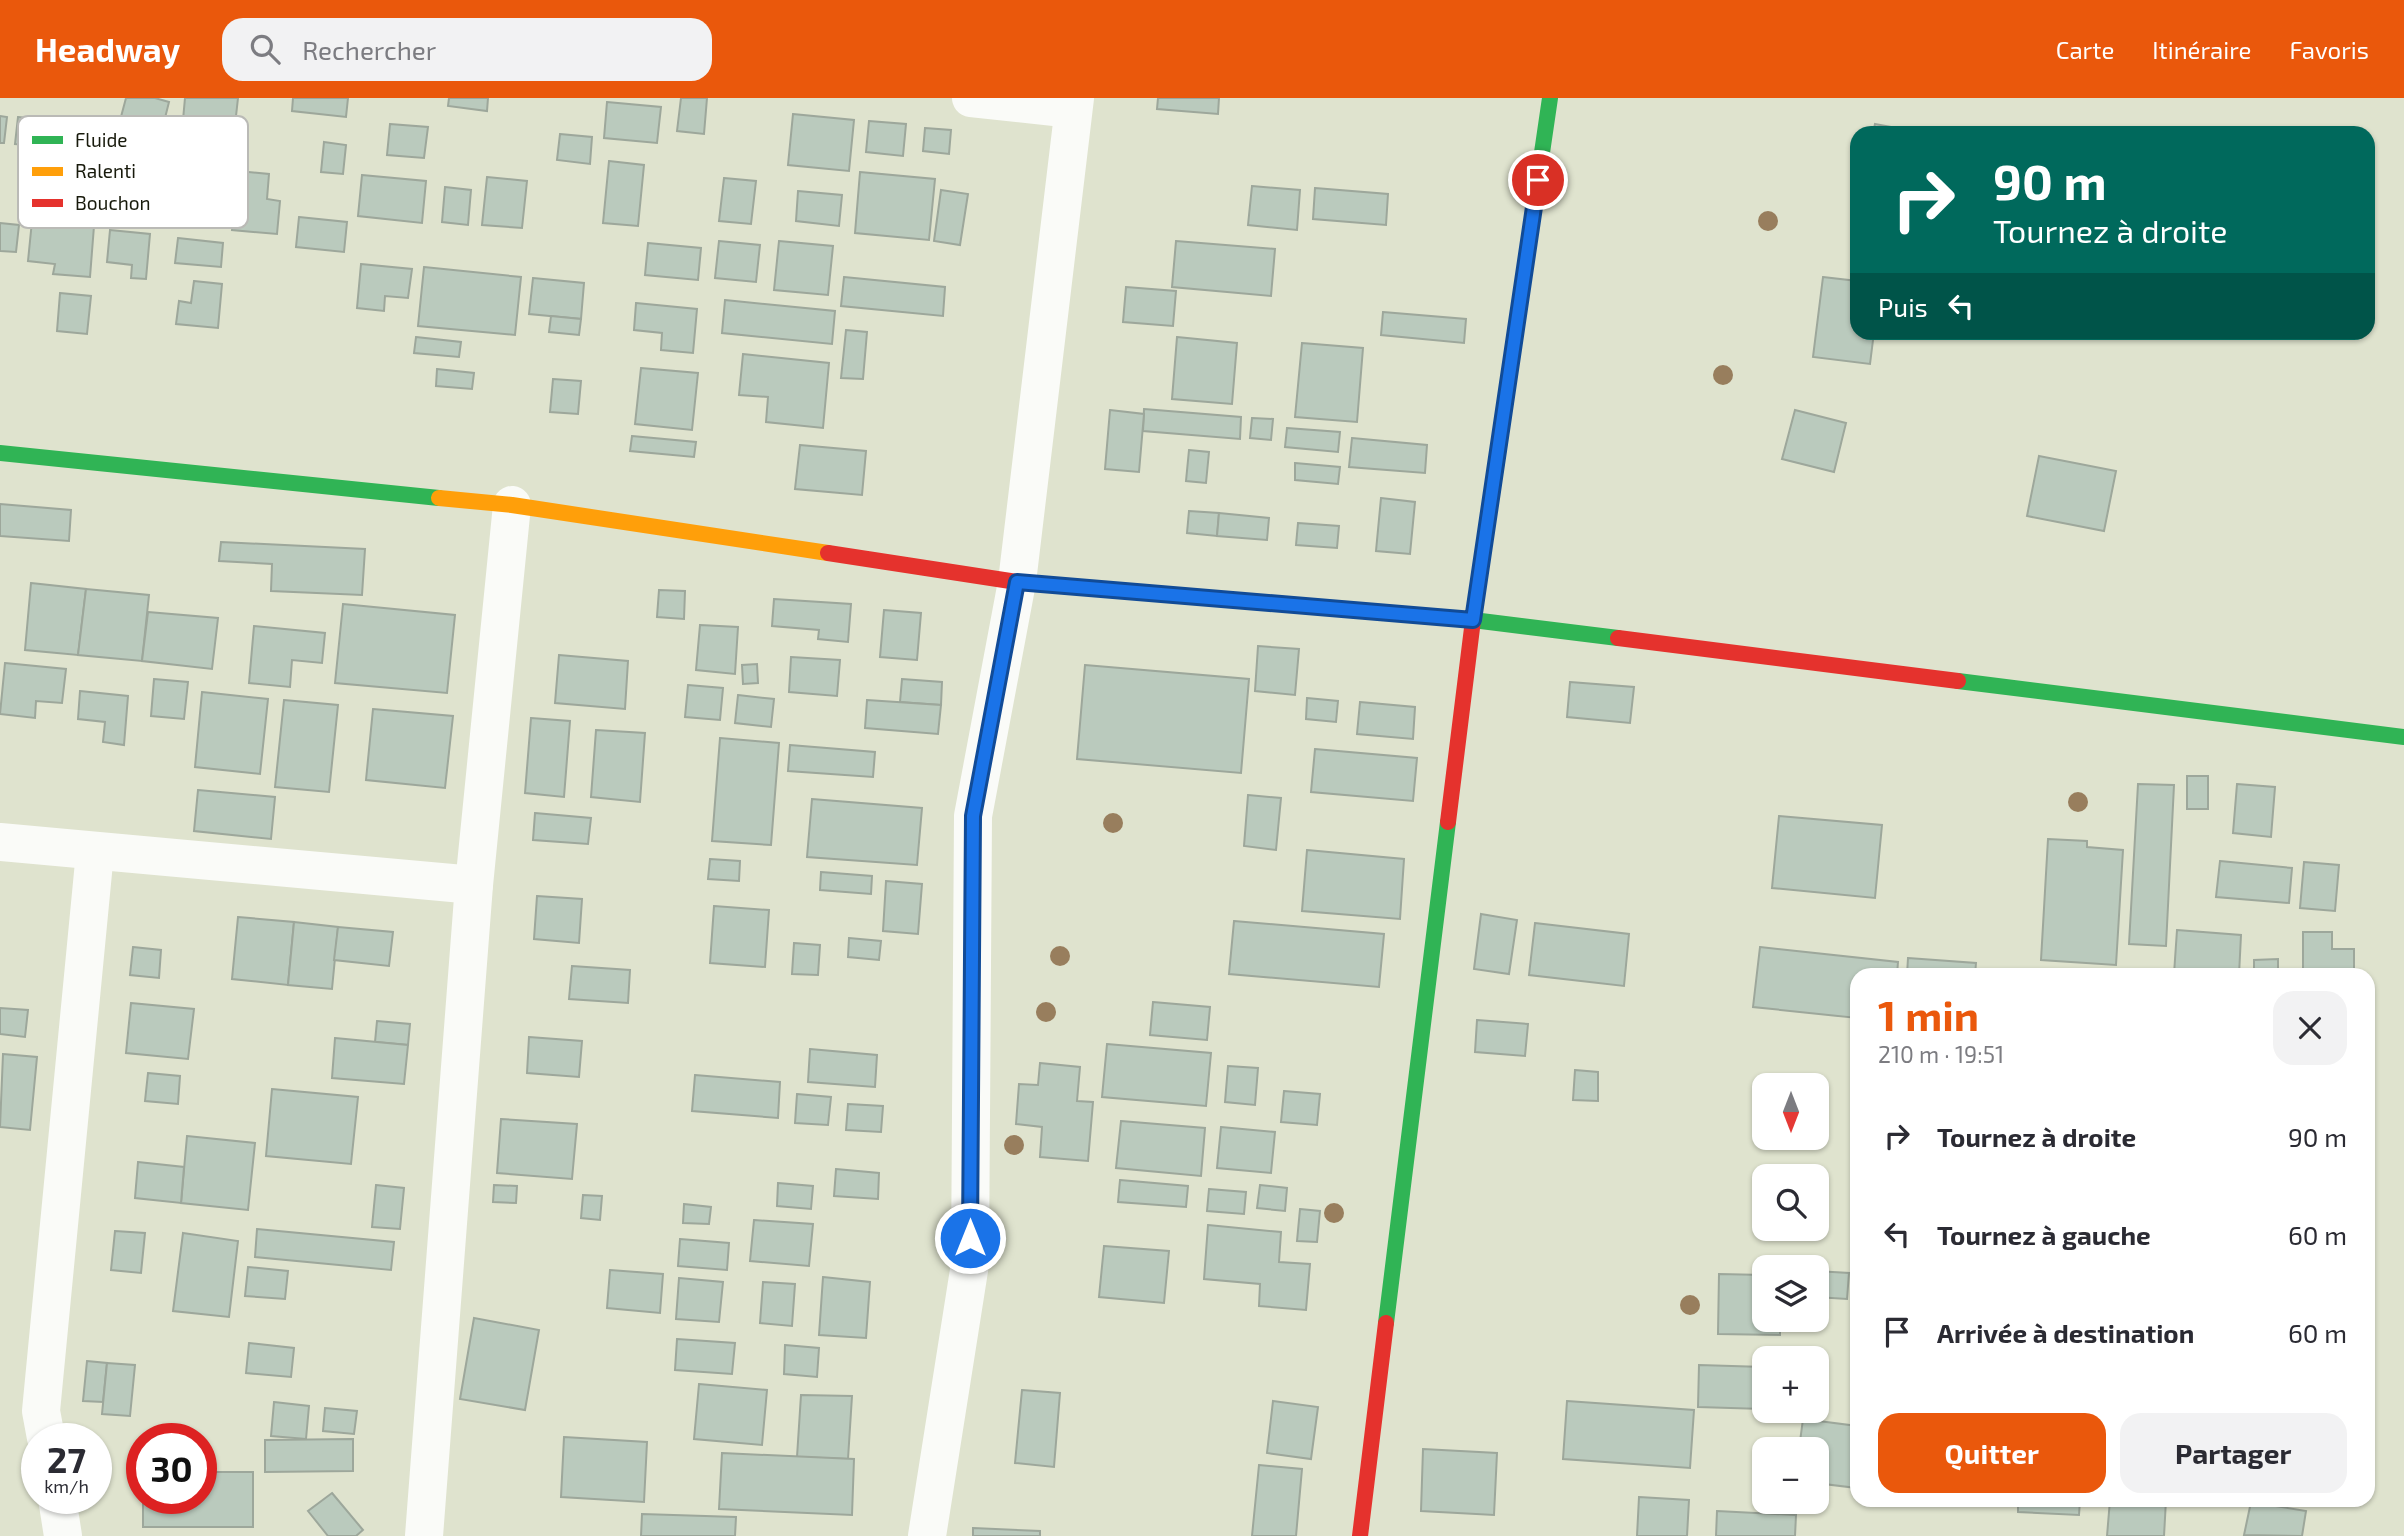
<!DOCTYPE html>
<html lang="fr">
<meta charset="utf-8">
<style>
:root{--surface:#fff;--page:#f2f2f3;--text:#2b2b33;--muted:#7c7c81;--accent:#ea580c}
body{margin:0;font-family:"Exo 2",sans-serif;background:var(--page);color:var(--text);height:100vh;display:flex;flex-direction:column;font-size:26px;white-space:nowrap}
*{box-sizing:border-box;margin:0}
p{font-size:23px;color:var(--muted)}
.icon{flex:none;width:38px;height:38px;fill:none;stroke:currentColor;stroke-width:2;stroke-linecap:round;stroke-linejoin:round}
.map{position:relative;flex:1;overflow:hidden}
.panel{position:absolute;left:1850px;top:870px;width:525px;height:539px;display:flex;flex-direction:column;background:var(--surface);border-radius:21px;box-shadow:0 2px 5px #0004}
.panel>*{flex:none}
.top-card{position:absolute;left:1850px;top:28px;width:525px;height:214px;border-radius:21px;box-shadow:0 2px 5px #0004;background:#00695c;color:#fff;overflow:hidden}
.needle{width:46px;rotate:180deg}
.controls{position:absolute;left:1752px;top:975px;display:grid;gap:14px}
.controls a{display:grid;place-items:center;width:77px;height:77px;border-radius:14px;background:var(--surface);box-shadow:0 2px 5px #0004;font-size:35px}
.speed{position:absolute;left:21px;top:1325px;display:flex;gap:14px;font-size:35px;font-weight:700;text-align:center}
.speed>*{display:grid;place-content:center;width:91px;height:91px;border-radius:50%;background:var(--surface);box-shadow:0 2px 5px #0004;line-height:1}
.speed small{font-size:18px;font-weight:400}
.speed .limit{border:10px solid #d22;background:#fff;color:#111}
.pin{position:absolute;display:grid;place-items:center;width:60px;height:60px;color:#fff;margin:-30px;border:4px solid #fff;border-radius:50%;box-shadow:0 2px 7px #0007}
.me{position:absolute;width:77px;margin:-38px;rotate:0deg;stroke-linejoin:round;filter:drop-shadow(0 0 5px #0008)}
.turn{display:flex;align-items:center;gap:24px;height:147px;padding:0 28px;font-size:32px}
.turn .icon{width:91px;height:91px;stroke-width:2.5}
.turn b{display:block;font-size:49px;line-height:60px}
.then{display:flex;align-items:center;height:66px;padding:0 28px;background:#0003;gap:14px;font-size:26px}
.round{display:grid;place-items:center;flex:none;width:74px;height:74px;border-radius:21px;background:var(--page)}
.headline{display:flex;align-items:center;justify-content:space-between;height:119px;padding:0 28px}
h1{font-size:42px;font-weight:700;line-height:52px;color:var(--accent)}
.cta{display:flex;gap:14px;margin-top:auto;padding:14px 28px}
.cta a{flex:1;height:80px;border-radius:21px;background:var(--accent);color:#fff;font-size:28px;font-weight:700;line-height:80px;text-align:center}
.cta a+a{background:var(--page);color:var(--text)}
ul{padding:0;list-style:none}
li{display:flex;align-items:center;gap:21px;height:98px;padding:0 28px}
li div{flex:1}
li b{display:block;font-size:26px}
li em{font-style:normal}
header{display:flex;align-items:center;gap:42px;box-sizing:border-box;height:98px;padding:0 35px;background:var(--accent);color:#fff}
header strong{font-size:33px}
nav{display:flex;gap:38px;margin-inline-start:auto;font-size:24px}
.search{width:490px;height:63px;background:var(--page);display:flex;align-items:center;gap:18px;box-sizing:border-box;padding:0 24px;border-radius:21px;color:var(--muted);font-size:26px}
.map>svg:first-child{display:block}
.building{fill:#bacabd;stroke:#9da79b;stroke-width:2}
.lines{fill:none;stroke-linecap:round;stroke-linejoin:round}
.street{stroke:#fafbf8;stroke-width:38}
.fast{stroke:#30b455;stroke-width:16}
.slow{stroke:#ff9f0a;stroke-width:16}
.jam{stroke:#e5322d;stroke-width:16}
.tree{fill:#987e5d}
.route-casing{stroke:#114b97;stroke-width:18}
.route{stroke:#1a73e8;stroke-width:12}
.key{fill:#fff;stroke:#babab6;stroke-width:2}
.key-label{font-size:19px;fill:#181a0c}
</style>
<header>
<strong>Headway</strong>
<div class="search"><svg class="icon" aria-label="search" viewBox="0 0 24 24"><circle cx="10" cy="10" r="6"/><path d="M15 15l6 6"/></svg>Rechercher</div>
<nav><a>Carte</a><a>Itinéraire</a><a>Favoris</a></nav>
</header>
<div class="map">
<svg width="2404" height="1438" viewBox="0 0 2404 1438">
<rect width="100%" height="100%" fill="#dfe3ce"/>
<!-- building -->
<g class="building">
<path d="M126 0H155L169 4 160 40 118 30Z"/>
<path d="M185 0H238L235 27 183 22Z"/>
<path d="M293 0H348L346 19 292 13Z"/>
<path d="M449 0H488L487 13 448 8Z"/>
<path d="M681 0H707L704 36 677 33Z"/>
<path d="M1158 0H1219L1218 16 1157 11Z"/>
<path d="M607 4 661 9 657 45 604 40Z"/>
<path d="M793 16 854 22 849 73 788 67Z"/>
<path d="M0 18 7 19 4 45H0Z"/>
<path d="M18 19 46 22 43 48 15 46Z"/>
<path d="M869 23 906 26 903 58 866 54Z"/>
<path d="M390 26 428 29 424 60 387 57Z"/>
<path d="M1875 26 1923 35H1873Z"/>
<path d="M925 30 951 32 949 56 923 53Z"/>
<path d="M560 36 592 39 590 66 557 62Z"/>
<path d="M324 44 346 47 343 76 321 74Z"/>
<path d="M609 63 644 67 638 128 603 125Z"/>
<path d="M238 73 269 76 267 101 280 103 277 136 232 132Z"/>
<path d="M860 74 935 81 929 142 855 135Z"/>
<path d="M362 77 426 83 422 125 358 118Z"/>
<path d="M487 79 527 83 522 130 482 127Z"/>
<path d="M724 80 756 83 751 126 719 123Z"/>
<path d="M1252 88 1300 92 1297 132 1248 127Z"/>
<path d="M445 89 471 92 468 127 442 124Z"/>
<path d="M1315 90 1388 96 1386 127 1313 121Z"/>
<path d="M941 92 968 96 960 147 934 143Z"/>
<path d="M798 93 842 97 839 128 796 123Z"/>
<path d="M299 119 347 124 344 154 296 149Z"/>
<path d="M32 123 94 128 90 179 53 176 55 166 28 163Z"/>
<path d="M0 125 19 127 16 154 0 153Z"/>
<path d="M110 132 150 136 146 181 131 180 132 167 107 164Z"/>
<path d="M178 140 223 145 221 169 175 165Z"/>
<path d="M719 143 760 147 756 184 715 180Z"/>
<path d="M779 143 833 148 828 197 774 192Z"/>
<path d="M1176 143 1275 151 1271 198 1172 189Z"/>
<path d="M648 145 701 150 698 182 645 177Z"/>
<path d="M361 166 412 171 408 200 385 198 384 213 357 210Z"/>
<path d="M424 169 521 179 515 237 418 228Z"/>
<path d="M844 179 945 189 943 218 841 208Z"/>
<path d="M1823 179 1857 183V234H1874L1870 266 1813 259Z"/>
<path d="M533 180 584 185 581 221 529 216Z"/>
<path d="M194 183 222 186 218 230 176 226 179 203 191 205Z"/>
<path d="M1126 189 1176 193 1173 228 1123 224Z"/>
<path d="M60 195 91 198 87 236 57 233Z"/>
<path d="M725 202 835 213 832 246 722 235Z"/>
<path d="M636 205 697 211 693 255 661 252 662 235 634 232Z"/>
<path d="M1383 214 1466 221 1464 245 1381 237Z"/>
<path d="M551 218 581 221 579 237 549 234Z"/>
<path d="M846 232 867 234 863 281 841 280Z"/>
<path d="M416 239 461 244 459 259 414 255Z"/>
<path d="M1177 239 1237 245 1232 306 1172 301Z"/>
<path d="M1302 245 1363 250 1357 324 1295 319Z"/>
<path d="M743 256 829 265 823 330 766 324 768 299 739 297Z"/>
<path d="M641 270 698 275 692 332 635 326Z"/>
<path d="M437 271 474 275 472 291 436 288Z"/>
<path d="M553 281 581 283 578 316 550 314Z"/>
<path d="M1144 311 1241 319 1240 341 1143 333Z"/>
<path d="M1110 312 1144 316 1139 374 1105 371Z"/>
<path d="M1795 312 1846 325 1834 374 1782 361Z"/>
<path d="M1252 320 1273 321 1271 342 1250 340Z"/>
<path d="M1287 330 1340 334 1338 354 1285 349Z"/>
<path d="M632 338 696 344 694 359 630 353Z"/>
<path d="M1352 340 1427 347 1425 375 1349 369Z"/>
<path d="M800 347 866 353 862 397 795 391Z"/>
<path d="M1189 352 1209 354 1206 385 1186 383Z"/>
<path d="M2039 358 2116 373 2104 433 2027 418Z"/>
<path d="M1295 365 1340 369 1338 386 1295 382Z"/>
<path d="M1381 400 1415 404 1410 456 1376 453Z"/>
<path d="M0 406 71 412 69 443 0 438Z"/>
<path d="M1189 413 1219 415 1217 438 1187 435Z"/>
<path d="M1219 415 1269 420 1267 442 1217 438Z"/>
<path d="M1298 425 1339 428 1337 450 1296 447Z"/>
<path d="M221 444 365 451 362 497 271 493 272 466 219 463Z"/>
<path d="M31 485 86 491 78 557 25 552Z"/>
<path d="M86 491 149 497 142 563 78 557Z"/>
<path d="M659 492 685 493 684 521 657 519Z"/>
<path d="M774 501 851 506 848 544 818 541 819 532 772 528Z"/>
<path d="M343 506 455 517 447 595 335 585Z"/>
<path d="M884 512 921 515 917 562 880 559Z"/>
<path d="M148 514 218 520 212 571 142 563Z"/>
<path d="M700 527 738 529 735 576 696 572Z"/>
<path d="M254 528 325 535 322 565 292 562 290 589 249 585Z"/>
<path d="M1258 548 1299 551 1295 597 1255 593Z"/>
<path d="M559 557 628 563 625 611 555 605Z"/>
<path d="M791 559 840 562 837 598 789 594Z"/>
<path d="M5 565 66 571 62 605 36 603 35 620 0 616Z"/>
<path d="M757 566 758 585 743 586 742 567Z"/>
<path d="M1085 567 1249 581 1241 675 1077 661Z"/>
<path d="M154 581 188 584 184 621 151 618Z"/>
<path d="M902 581 942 584 941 607 900 604Z"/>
<path d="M1570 584 1634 589 1630 625 1567 619Z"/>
<path d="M688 587 723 590 720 622 685 619Z"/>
<path d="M80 593 128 598 124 647 103 644 105 624 78 621Z"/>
<path d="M202 594 268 601 260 676 195 669Z"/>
<path d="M738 597 774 601 771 629 735 625Z"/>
<path d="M1307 600 1338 603 1336 624 1306 621Z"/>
<path d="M284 602 338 607 329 694 275 689Z"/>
<path d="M867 602 941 607 938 636 865 630Z"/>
<path d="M1360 604 1415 609 1413 641 1357 636Z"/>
<path d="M373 611 453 618 445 690 366 682Z"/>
<path d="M531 620 570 623 564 699 525 695Z"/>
<path d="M596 632 645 635 640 704 591 699Z"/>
<path d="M720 640 779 645 771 747 712 743Z"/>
<path d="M790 647 875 654 873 679 788 673Z"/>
<path d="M1315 651 1417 660 1413 703 1311 694Z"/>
<rect x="2187" y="678" width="21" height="33"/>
<path d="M2138 686 2174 687 2166 848 2129 846Z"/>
<path d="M2237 686 2275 689 2271 739 2233 735Z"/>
<path d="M198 692 275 699 271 741 194 733Z"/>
<path d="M1248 697 1281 700 1276 752 1244 748Z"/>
<path d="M812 701 922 710 917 767 807 759Z"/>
<path d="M535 715 591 720 588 746 533 742Z"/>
<path d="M1779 718 1882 727 1875 800 1772 790Z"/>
<path d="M2048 741 2087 743V749L2123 752 2116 867 2041 862Z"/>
<path d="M1307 752 1404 761 1400 821 1302 813Z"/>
<path d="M710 761 740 763 739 783 708 781Z"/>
<path d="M2220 763 2292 770 2289 805 2216 799Z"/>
<path d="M2304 764 2339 767 2335 813 2300 810Z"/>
<path d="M821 774 872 778 871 796 820 792Z"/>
<path d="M886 783 922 786 918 836 883 833Z"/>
<path d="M537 798 582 801 579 845 534 841Z"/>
<path d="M714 808 769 812 765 869 710 865Z"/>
<path d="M1481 816 1517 822 1509 876 1474 871Z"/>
<path d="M238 819 294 824 288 887 232 881Z"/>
<path d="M1234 823 1384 836 1379 889 1229 876Z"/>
<path d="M294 824 338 829 332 891 288 887Z"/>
<path d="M1535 825 1629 836 1624 888 1529 877Z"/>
<path d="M338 829 393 834 389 868 334 862Z"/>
<path d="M2177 832 2241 837 2239 877 2174 876Z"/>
<path d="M2303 834H2332V851H2354V877H2303Z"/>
<path d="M849 840 881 843 879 862 848 859Z"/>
<path d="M794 845 820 847 818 877 792 876Z"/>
<path d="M133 849 161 852 159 880 130 877Z"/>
<path d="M1760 849 1898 864 1897 877H1857V920L1753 909Z"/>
<path d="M1908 860 1976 865 1975 877H1907Z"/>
<path d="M2278 861V877H2254V862Z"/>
<path d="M572 868 630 872 628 905 569 901Z"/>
<path d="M1153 904 1210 909 1207 942 1150 937Z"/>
<path d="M131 905 194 911 188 961 126 955Z"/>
<path d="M0 910 28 912 25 939 0 936Z"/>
<path d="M1477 922 1528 926 1525 958 1475 954Z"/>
<path d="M377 923 410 926 408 947 375 944Z"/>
<path d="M529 939 582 943 579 979 527 975Z"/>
<path d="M335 940 408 947 404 986 332 980Z"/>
<path d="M1107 946 1211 955 1206 1008 1102 999Z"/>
<path d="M810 951 877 957 875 989 808 984Z"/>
<path d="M3 956 37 959 30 1032 0 1029Z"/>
<path d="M1040 965 1080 969 1077 1003 1093 1004 1088 1063 1040 1059 1042 1029 1016 1026 1019 986 1038 987Z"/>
<path d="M1228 968 1258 970 1255 1007 1225 1004Z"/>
<path d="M1575 972 1598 974V1003L1573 1002Z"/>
<path d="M148 975 180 978 178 1006 145 1003Z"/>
<path d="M695 977 780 984 778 1020 692 1013Z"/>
<path d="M272 991 358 999 351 1066 266 1058Z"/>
<path d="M1284 993 1320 996 1317 1027 1281 1024Z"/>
<path d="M797 996 831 999 828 1027 795 1025Z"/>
<path d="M848 1006 883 1008 881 1034 846 1032Z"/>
<path d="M501 1021 577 1026 572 1081 497 1075Z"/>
<path d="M1121 1023 1205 1030 1201 1078 1116 1070Z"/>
<path d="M1221 1029 1275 1034 1271 1075 1217 1070Z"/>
<path d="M187 1038 255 1045 248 1112 181 1105Z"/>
<path d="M138 1064 184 1069 181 1105 135 1100Z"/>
<path d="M836 1071 879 1075 878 1101 834 1098Z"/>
<path d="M1120 1082 1188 1088 1186 1109 1118 1104Z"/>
<path d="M778 1085 813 1088 811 1111 777 1108Z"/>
<path d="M376 1087 404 1090 400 1131 372 1129Z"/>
<path d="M494 1087 517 1088 516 1105 493 1104Z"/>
<path d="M1260 1087 1287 1090 1285 1113 1257 1110Z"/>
<path d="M1209 1091 1246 1094 1244 1116 1207 1113Z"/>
<path d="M583 1097 602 1098 600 1122 581 1120Z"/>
<path d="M684 1106 711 1109 709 1126 683 1125Z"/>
<path d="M1300 1111 1320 1113 1317 1144 1297 1143Z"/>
<path d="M754 1122 813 1126 809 1168 750 1163Z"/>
<path d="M1208 1127 1281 1134 1279 1164 1310 1166 1306 1212 1259 1208 1260 1186 1204 1181Z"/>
<path d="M257 1131 394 1144 391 1172 255 1159Z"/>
<path d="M115 1133 145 1135 141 1175 111 1172Z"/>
<path d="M183 1135 238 1143 229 1219 173 1213Z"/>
<path d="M680 1141 729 1145 727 1172 678 1168Z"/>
<path d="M1104 1148 1169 1153 1164 1205 1099 1199Z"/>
<path d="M248 1169 288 1173 285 1201 245 1198Z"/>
<path d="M610 1172 663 1176 660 1215 607 1210Z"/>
<path d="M1816 1173 1849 1175 1847 1201 1816 1199Z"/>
<path d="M1719 1176 1764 1177V1222H1780V1237L1718 1236Z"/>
<path d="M823 1179 870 1184 866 1240 819 1237Z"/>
<path d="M679 1180 723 1184 719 1224 676 1221Z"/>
<path d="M763 1184 795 1186 792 1228 760 1225Z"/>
<path d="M474 1220 539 1232 525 1312 460 1301Z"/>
<path d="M677 1241 735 1245 732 1276 675 1272Z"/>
<path d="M249 1245 294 1250 291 1279 246 1275Z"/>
<path d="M785 1247 819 1250 817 1279 784 1276Z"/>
<path d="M87 1263 107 1265 103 1304 83 1303Z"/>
<path d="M107 1265 135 1267 130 1318 102 1316Z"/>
<path d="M1699 1267 1764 1269 1763 1311 1698 1309Z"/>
<path d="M699 1286 767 1292 762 1347 694 1341Z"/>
<path d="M1022 1292 1060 1295 1054 1369 1015 1365Z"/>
<path d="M801 1297 852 1298 848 1361 797 1359Z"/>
<path d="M1273 1303 1318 1309 1311 1361 1267 1355Z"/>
<path d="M1567 1303 1694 1312 1690 1370 1563 1361Z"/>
<path d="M274 1304 309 1308 306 1341 271 1338Z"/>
<path d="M325 1310 357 1313 354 1336 323 1333Z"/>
<path d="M1803 1321 1857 1328V1390L1816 1385V1351H1799Z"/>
<path d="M564 1339 647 1344 644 1404 561 1399Z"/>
<path d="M353 1341V1373L265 1374V1342Z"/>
<path d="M1423 1351 1497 1355 1494 1417 1421 1413Z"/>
<path d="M722 1355 854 1361 852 1417 719 1411Z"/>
<path d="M1259 1367 1302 1371 1296 1438H1252Z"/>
<path d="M201 1374H253V1429H143V1400H201Z"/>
<path d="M332 1395 363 1432 356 1438H328L308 1413Z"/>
<path d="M1639 1399 1689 1402 1687 1438H1637Z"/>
<path d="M2018 1402H2080L2079 1417 2018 1414Z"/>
<path d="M2110 1402H2166L2164 1438H2107Z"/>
<path d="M2251 1404 2306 1413 2302 1438 2244 1437Z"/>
<path d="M1717 1413 1796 1417 1795 1438H1716Z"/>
<path d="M642 1416 736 1419 735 1438H641Z"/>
<path d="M973 1430 1040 1433V1438H973Z"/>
</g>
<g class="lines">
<!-- street -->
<g class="street">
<path d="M971 0 1073 11"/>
<path d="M0 744 474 787"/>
<path d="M46 1340 41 1313 95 754"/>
<path d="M57 1400 63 1438"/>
<path d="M424 1438 474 787 512 407"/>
<path d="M927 1438 970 1166 973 718 1017 484 1075 0"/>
</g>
<!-- fast -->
<g class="fast">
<path d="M0 355 439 400"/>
<path d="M1495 375 1550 0"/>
<path d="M1102 491 1473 522 1618 540"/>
<path d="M1958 583 2404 639"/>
<path d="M1386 1225 1448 724"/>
</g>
<!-- slow -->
<path class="slow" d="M439 400 512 407 828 455"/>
<!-- jam -->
<g class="jam">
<path d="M828 455 1017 484 1102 491"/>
<path d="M1618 540 1958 583"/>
<path d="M1448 724 1473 522 1495 375"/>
<path d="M1360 1438 1386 1225"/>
</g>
</g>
<!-- trees -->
<g class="tree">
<circle cx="1768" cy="123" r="10"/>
<circle cx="1723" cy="277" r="10"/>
<circle cx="2078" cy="704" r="10"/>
<circle cx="1113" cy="725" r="10"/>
<circle cx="1060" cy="858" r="10"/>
<circle cx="1046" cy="914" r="10"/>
<circle cx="1014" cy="1047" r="10"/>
<circle cx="1334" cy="1115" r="10"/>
<circle cx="1690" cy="1207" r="10"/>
</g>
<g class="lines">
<defs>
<path id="route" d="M970 1140 973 718 1017 484 1473 522 1538 82"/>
</defs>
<!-- route casing -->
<use href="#route" class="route-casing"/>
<!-- route -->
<use href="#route" class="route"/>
</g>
<!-- legend -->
<rect x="18" y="18" width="230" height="112" rx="10" class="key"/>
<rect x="32" y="38" width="31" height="8" fill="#30b455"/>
<rect x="32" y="69" width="31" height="9" fill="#ff9f0a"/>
<rect x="32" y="101" width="31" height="8" fill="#e5322d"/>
<g class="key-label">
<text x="75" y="49">Fluide</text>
<text x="75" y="80">Ralenti</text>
<text x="75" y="112">Bouchon</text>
</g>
</svg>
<div class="controls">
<a><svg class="needle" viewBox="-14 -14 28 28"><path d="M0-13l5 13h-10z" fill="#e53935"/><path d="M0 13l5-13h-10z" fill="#7c7c81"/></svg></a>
<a><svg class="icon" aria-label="search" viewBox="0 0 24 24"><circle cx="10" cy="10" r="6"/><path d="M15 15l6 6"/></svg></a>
<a><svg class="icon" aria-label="layers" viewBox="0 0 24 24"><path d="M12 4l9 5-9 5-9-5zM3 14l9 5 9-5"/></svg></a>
<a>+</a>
<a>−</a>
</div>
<div class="speed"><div>27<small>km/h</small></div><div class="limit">30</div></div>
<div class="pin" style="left:1538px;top:82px;background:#d93025"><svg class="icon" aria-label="arrive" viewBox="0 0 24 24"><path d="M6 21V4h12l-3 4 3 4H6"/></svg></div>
<svg class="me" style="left:970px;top:1140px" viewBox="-20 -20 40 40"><circle r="17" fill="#1a73e8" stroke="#fff" stroke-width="3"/><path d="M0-11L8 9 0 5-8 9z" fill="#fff"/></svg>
<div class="top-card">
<div class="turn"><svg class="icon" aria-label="right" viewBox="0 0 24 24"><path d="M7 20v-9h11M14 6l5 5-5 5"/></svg><div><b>90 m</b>Tournez à droite</div></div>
<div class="then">Puis<svg class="icon" aria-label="left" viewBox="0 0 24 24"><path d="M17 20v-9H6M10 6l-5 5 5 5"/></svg></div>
</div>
<section class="panel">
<div class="headline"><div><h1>1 min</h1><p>210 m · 19:51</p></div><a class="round"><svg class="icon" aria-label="close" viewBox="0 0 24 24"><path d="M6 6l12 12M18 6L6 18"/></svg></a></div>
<ul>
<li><svg class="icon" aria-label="right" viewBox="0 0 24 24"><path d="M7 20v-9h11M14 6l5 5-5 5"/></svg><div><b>Tournez à droite</b></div><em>90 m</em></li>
<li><svg class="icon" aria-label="left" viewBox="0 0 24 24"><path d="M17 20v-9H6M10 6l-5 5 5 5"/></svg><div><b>Tournez à gauche</b></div><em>60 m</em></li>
<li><svg class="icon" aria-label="arrive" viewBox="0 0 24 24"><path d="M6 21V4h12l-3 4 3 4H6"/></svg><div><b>Arrivée à destination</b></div><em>60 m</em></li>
</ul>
<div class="cta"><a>Quitter</a><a>Partager</a></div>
</section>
</div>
